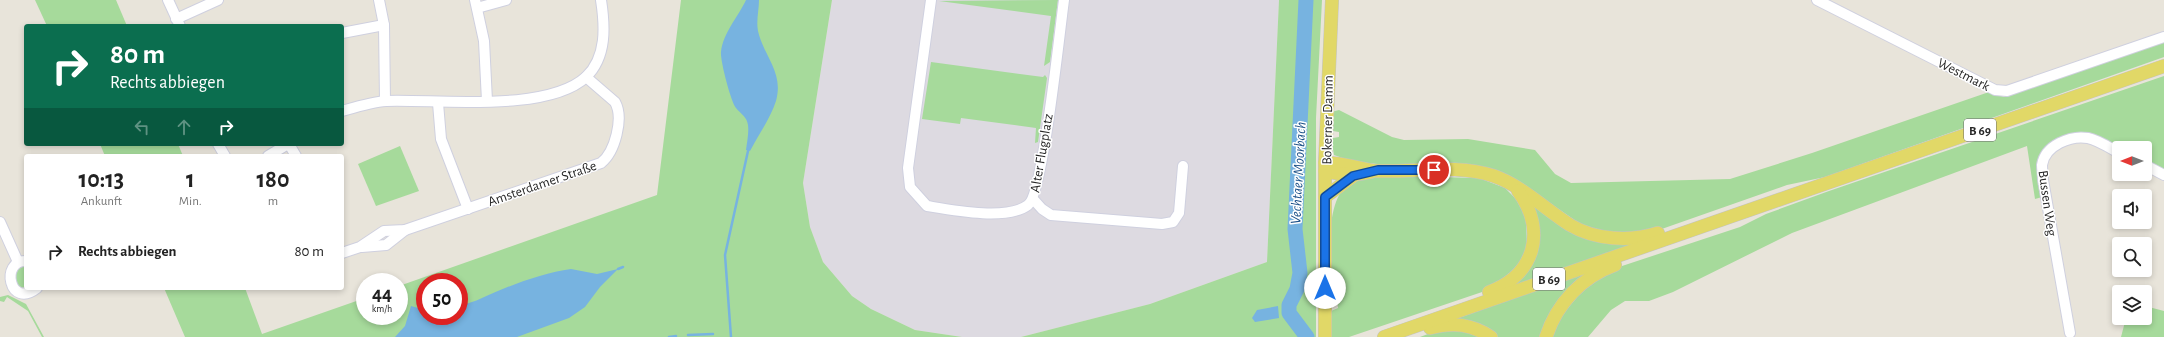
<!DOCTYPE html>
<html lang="de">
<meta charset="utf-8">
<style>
:root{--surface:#fff;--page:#f2f2f2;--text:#222;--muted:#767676}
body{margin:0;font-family:"Alegreya Sans",sans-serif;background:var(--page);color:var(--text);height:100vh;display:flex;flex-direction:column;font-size:15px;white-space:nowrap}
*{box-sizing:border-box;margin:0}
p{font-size:13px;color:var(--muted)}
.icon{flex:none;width:22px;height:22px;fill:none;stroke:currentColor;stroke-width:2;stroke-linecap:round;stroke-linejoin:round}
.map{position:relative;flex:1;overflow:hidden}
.sheet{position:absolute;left:24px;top:154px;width:320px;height:136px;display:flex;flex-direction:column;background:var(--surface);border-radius:4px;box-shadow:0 2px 6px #0003}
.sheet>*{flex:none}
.banner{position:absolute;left:24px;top:24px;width:320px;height:122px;border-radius:4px;box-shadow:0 2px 6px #0003;background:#0b6e4f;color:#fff;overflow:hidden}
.needle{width:26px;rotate:270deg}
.tools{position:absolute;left:2112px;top:141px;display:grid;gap:8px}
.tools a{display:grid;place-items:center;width:40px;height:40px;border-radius:4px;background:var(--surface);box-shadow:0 2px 6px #0003;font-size:20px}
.speed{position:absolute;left:356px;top:273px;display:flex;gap:8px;font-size:20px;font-weight:700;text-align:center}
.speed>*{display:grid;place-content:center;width:52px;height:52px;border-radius:50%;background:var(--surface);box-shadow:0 2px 6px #0003;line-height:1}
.speed small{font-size:10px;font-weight:400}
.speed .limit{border:6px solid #d22;background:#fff;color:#111}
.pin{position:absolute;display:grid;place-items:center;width:34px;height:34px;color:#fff;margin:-17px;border:2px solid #fff;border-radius:50%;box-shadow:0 1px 4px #0007}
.me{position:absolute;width:44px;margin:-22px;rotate:0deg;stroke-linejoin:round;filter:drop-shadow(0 0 3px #0008)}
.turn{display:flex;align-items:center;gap:14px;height:84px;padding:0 20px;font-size:18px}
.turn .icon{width:52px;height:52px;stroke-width:2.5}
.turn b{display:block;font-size:28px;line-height:34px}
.lanes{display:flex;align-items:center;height:38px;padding:0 20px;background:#0003;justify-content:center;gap:20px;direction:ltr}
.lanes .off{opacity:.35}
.eta{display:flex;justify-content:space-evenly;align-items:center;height:68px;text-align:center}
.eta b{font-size:24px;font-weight:700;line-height:28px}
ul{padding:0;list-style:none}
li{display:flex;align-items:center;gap:12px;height:60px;padding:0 20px}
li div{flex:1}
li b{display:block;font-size:15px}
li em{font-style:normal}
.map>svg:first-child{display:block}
.industrial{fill:#dddae1}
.green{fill:#a6da9b;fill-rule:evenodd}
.water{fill:#77b3e0}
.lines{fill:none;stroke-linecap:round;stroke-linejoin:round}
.stream{stroke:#77b3e0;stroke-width:2.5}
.river{stroke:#77b3e0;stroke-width:15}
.minor-casing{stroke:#cfd0df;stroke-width:12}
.major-casing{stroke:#c3c3c3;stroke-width:14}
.minor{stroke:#fff;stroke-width:10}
.major{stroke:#e1d867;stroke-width:13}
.route-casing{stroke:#114b97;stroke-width:10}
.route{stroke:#1a73e8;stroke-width:7}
.labels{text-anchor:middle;stroke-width:3;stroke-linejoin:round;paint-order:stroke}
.shield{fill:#fff;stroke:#686868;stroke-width:1}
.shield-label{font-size:13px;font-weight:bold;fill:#272727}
.street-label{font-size:14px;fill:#272727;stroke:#fff}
.water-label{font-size:15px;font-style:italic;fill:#1b5088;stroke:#fff}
</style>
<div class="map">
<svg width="2164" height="337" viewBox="0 0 2164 337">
<rect width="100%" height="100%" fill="#e8e4da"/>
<!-- industrial -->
<path class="industrial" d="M832 0H1279L1267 262 1150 304 1021 337H962L915 330 871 309 852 296 823 262 810 227 803 183Z"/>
<!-- green -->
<g class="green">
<path d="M35 0H116L127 26H47Z"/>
<path d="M681 0H832L803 183 810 227 823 262 852 296 871 309 915 330 962 337H185L164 288H245L262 334 365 298V316H399V286L657 195ZM425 282H459V316H425Z"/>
<path d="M1058 0 1050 62 1044 66 1051 16 939 1Z"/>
<path d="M1279 0H1322L1316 118V337H1021L1150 304 1267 262Z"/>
<path d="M2164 41V57L1825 177 1787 185 1656 231 1616 234 1582 225 1516 180 1351 161 1334 155 1332 143 1333 138 1339 137V132L1333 131 1331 128V112L1339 110 1392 137 1404 140 1468 139 1535 150 1555 174 1571 183 1730 179 1812 153 1989 92 2004 97Z"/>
<path d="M931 62 1043 77 1045 75 1047 78 1038 142 1035 143 1036 128 961 118 960 124 922 119Z"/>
<path d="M2164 76V171L2145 162V148H2119L2091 134 2072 133 2056 140 2043 152 2042 197 2035 199 2027 146 1792 233 1673 292 1649 301H1625L1611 310 1588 337H1551L1559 319 1587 285 1616 268 1740 227 1766 214 1829 191Z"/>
<path d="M100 144H178L183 156H105Z"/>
<path d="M400 146 419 191 376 206 358 164Z"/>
<path d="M1392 176 1479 178 1505 188 1516 199 1526 218 1527 247 1517 267 1488 290 1349 337H1330L1331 311 1338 308 1337 300 1330 295C1330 267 1324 204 1347 185 1358 176 1379 177 1392 176Z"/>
<path d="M1531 204 1544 213 1634 245 1516 285 1531 265Z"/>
<path d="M26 265V288H30L16 287 15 269Z"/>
<path d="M1581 274 1583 276C1560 295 1550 310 1540 337H1498L1493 332 1453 320Z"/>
<path d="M8 295 26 304 44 337H42L28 311 7 297 4 302 0 301V297Z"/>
<path d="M2145 306 2164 311V337H2121L2126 318H2145Z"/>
<path d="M1441 329 1465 330 1481 337H1420Z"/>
</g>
<!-- water -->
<g class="water">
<path d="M746 0H759C759 10 756 21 758 31 764 57 784 72 776 101 771 117 758 136 750 151L746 150C747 142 749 133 748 125 747 117 741 114 736 108 731 102 720 60 721 52 723 33 738 17 746 0Z"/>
<path d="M571 269 597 274 618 269 600 287 585 307 569 318 517 337H395L405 326 411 306 425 310V316H459V307C466 303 475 302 482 298 508 286 542 273 571 269Z"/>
<path d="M1278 306 1279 318 1255 322 1252 318 1257 310Z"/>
</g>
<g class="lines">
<!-- stream -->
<g class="stream">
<path d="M618 269 623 267"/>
<path d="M688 335 713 334"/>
<path d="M669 337 676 336"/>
<path d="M731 337 725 255 748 151"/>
</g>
<!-- river -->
<path class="river" d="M1306 0 1295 229 1300 273 1297 289 1289 305V313L1307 337"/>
<defs>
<g id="minor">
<path d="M168 0 180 26"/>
<path d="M379 0 384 25 385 101"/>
<path d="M475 0 484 41 487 101"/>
<path d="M931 0 908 168 910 187 927 206C951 210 1007 221 1028 205 1043 194 1060 28 1064 0"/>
<path d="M1817 0 1995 90 2007 91 2164 37"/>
<path d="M477 8 506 0"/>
<path d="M176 19 218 0"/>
<path d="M342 33 384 25"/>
<path d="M438 103 441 139 468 209"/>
<path d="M342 111C356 107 372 102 386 101 437 99 547 113 586 77 607 57 605 26 601 0"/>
<path d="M218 144 225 156"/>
<path d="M289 144 296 156"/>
<path d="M268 156 288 144"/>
<path d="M2145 165 2164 175"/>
<path d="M1033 199 1042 209 1051 215 1162 224 1173 222 1179 213 1183 166"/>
<path d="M0 222 18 262"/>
<path d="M362 247 386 245 405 230"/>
<path d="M342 253 360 247 384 231 405 230 601 163C615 152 624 118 615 102L586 77"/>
<path d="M26 261C0 260 9 310 37 288"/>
<path d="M2070 333 2043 180C2043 175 2042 170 2042 165 2045 145 2071 135 2088 138 2098 140 2110 148 2119 153"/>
</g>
<g id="major">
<path d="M1325 163C1344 162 1361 170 1379 171 1416 172 1458 164 1494 176 1522 186 1545 209 1570 225 1595 240 1631 242 1658 233"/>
<path d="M1325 171C1342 175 1354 176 1371 172"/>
<path d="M1325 197 1353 176"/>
<path d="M1489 292C1535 275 1547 231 1518 191"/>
<path d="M1430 328C1453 322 1472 324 1491 337"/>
<path d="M1325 337V163L1332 0"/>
<path d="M1384 337 2164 66"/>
<path d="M1546 337C1557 303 1582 277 1615 265"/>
</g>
</defs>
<!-- minor casing -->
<use href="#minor" class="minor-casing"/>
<!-- major casing -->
<use href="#major" class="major-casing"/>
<!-- minor -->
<use href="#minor" class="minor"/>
<!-- major -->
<use href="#major" class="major"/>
</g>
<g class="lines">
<defs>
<path id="route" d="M1325 288V197L1353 176 1378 170H1434"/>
</defs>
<!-- route casing -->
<use href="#route" class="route-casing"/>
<!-- route -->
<use href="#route" class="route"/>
</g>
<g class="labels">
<!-- shield labels -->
<g class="shield">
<rect x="1964" y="119" width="32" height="22" rx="3"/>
<rect x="1533" y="268" width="32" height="22" rx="3"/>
</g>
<g class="shield-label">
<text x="1980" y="135">B 69</text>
<text x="1549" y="284">B 69</text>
</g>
<!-- street labels -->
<g class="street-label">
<text transform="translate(1964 74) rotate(27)" y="5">Westmark</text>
<text transform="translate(1327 120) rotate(-89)" y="5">Bokerner Damm</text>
<text transform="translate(1041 153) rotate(-80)" y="5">Alter Flugplatz</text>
<text transform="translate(542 183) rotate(-19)" y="5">Amsterdamer Straße</text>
<text transform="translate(2048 203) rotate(82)" y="5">Bussen Weg</text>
</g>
<!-- water labels -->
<g class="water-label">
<text transform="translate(1298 173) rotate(-87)" y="5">Vechtaer Moorbach</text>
</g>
</g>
</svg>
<div class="tools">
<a><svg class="needle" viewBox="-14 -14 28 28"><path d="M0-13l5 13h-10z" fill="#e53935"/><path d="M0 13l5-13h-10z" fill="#767676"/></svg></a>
<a><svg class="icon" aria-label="sound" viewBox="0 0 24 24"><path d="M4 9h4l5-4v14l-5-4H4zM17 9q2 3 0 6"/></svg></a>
<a><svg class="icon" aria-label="search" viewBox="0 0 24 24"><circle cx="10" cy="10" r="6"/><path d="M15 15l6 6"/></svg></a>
<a><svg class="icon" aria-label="layers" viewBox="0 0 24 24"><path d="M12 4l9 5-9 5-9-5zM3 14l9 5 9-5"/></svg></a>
</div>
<div class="speed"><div>44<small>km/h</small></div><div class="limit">50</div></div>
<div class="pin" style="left:1434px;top:170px;background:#d93025"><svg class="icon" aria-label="arrive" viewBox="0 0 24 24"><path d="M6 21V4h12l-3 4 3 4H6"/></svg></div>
<svg class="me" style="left:1325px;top:288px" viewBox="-20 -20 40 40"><circle r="19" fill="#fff"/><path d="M0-13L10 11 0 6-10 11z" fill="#1a73e8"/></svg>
<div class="banner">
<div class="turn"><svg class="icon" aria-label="right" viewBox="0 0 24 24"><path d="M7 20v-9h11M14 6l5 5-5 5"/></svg><div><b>80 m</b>Rechts abbiegen</div></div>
<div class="lanes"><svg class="icon off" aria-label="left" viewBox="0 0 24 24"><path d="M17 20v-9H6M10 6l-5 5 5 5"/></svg><svg class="icon off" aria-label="ahead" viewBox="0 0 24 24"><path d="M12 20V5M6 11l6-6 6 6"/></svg><svg class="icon" aria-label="right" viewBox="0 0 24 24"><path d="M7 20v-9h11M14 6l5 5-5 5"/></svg></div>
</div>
<section class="sheet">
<div class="eta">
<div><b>10:13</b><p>Ankunft</p></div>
<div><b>1</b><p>Min.</p></div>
<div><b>180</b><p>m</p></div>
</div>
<ul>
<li><svg class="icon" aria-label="right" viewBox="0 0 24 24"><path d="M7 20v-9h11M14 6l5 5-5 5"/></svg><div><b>Rechts abbiegen</b></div><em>80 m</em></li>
</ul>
</section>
</div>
